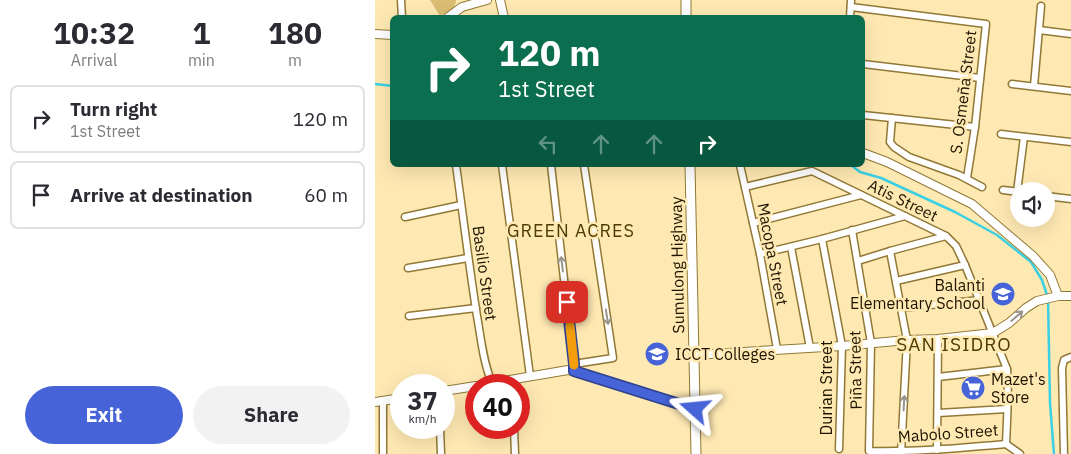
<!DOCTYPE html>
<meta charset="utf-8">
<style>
:root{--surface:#fff;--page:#f2f2f3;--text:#2b2b33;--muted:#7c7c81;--line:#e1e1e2;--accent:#4664d7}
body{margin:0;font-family:"IBM Plex Sans",sans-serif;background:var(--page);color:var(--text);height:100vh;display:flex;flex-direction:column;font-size:19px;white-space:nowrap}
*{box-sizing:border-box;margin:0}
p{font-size:16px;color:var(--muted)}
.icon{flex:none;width:28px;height:28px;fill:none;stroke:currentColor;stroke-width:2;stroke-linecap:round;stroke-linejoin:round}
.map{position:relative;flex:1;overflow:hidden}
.drawer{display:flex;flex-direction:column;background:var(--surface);width:375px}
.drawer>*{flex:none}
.guide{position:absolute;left:15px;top:15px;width:475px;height:152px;border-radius:8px;box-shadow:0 5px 20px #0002;background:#0b6e4f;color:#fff;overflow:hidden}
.fabs{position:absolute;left:635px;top:182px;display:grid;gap:10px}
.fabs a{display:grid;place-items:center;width:45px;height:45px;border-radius:50%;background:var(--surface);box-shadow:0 5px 20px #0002;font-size:25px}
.speed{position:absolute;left:15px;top:374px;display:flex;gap:10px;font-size:25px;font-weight:700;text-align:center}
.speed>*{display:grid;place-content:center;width:65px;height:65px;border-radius:50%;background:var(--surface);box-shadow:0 5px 20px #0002;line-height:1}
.speed small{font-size:12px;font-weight:400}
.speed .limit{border:8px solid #d22;background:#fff;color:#111}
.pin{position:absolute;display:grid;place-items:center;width:42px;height:42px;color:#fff;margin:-21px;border-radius:10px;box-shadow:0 2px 8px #0006}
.me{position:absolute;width:55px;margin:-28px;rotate:288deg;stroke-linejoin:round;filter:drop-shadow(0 0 4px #0008)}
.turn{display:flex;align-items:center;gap:18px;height:105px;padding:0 25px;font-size:22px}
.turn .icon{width:65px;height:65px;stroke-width:2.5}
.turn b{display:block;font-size:35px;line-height:42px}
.lanes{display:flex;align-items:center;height:48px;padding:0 25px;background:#0003;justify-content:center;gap:25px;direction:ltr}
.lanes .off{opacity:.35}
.eta{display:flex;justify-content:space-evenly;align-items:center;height:85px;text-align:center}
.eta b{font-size:30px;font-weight:800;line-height:35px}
.primary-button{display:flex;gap:10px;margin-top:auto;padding:10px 25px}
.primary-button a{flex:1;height:58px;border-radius:30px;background:var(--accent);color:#fff;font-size:20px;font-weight:800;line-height:58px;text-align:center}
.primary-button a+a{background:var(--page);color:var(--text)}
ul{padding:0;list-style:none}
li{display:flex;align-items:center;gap:15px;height:68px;margin:0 10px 8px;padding:0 15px;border:2px solid var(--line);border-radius:8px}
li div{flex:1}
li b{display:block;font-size:19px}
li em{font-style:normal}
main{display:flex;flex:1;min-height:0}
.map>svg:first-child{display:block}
.green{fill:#dabd72}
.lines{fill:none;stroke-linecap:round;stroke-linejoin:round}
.stream{stroke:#3bcfe4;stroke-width:2.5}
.minor-casing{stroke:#917835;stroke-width:9}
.tertiary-casing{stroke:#917835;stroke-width:10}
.secondary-casing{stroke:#917835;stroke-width:11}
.minor{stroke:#fff;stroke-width:6}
.tertiary{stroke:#fff;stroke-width:8}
.secondary{stroke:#fff;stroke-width:9}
.oneway{stroke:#9a958c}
.route-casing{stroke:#2e418c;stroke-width:12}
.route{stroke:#4664d7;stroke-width:9}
.slow{stroke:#f59e0b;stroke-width:9}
.labels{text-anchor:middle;stroke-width:5;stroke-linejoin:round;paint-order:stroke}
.street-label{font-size:16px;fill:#1e1400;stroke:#ffe9b3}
.poi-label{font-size:16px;fill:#1e1400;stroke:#ffe9b3;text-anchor:start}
.neighbourhood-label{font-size:18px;letter-spacing:1px;fill:#4d3b01;stroke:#ffe9b3}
.quarter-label{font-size:19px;letter-spacing:1px;fill:#4d3b01;stroke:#ffe9b3}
</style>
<main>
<section class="drawer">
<div class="eta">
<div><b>10:32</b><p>Arrival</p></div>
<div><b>1</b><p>min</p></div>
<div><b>180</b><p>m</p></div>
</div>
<ul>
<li><svg class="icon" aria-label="right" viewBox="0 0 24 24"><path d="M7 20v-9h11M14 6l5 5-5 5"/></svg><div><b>Turn right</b><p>1st Street</p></div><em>120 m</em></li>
<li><svg class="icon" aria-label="arrive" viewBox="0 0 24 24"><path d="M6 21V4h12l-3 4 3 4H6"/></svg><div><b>Arrive at destination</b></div><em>60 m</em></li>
</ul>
<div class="primary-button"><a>Exit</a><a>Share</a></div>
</section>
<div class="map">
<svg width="696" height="454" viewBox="0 0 696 454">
<rect width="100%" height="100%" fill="#ffe9b3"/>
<!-- green -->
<path class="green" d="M55 0H81C81 9 72 12 65 16Z"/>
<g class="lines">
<!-- stream -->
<g class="stream">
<path d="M0 84 18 86"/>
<path d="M476 165 485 172 506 178 580 212 622 235 656 262 667 280 673 298 675 403 679 454"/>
</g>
<defs>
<g id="minor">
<path d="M26 0 27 18"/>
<path d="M476 7 611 24 600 127 592 178"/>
<path d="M475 18 476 0"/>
<path d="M664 30 696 34"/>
<path d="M488 64 605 78"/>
<path d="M637 84 696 91"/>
<path d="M659 86 666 6"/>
<path d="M488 115 600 127"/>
<path d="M517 118 515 142 519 147 534 157 584 175 607 187"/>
<path d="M626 134 696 142"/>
<path d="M81 165C88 215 94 266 102 316 106 338 108 362 117 383"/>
<path d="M127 165 155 376"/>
<path d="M176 165 199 367"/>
<path d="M365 165 385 254 402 349"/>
<path d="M370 187 437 171 571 236 581 246 590 265 632 369C634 394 632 419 631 444"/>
<path d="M628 190 644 192"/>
<path d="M642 192 649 137"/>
<path d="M671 196 696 199"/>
<path d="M30 217 86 205"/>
<path d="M378 223 486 195"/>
<path d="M477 230 496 343 494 451C540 452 585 448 631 444"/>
<path d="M447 239 467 346 464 449"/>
<path d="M416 247 435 348"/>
<path d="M515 251 532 340 526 454"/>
<path d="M385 254 447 239 530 216"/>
<path d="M483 261 515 251 571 236"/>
<path d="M33 268 93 258"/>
<path d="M521 281 590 265"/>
<path d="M526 308 605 300"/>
<path d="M34 316 101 308"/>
<path d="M199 364 238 358 209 165"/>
<path d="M563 377 632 369"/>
<path d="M8 401V454"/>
<path d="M563 413 632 409"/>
<path d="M65 428 66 454"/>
<path d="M139 428 140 454"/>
<path d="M631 444 645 454"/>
<path d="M562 450 563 339"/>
<path d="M689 454 687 368 689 360 696 357"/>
</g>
<g id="tertiary">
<path d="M125 0 129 18"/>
<path d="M72 18 87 7 112 0"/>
<path d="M0 34 18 35"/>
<path d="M488 153 512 162 597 204 658 256 675 275 683 296"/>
<path d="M319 355 467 346 532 340 563 339 618 333 634 323 651 308 662 301 683 296H696"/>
<path d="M105 385 193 370 199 371 320 409"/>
<path d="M69 391 101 386"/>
<path d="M0 402 26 398"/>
</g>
<g id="secondary">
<path d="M311 0V18"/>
<path d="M315 165 321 454"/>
</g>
</defs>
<!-- minor casing -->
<use href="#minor" class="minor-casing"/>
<!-- tertiary casing -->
<use href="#tertiary" class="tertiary-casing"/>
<!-- secondary casing -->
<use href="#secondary" class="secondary-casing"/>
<!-- minor -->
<use href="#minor" class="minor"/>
<!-- tertiary -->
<use href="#tertiary" class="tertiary"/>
<!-- secondary -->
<use href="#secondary" class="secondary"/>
</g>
<!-- one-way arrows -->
<defs><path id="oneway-shaft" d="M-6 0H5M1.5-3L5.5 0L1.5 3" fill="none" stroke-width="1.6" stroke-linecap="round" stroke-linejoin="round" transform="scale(1.25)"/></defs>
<g class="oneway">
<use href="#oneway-shaft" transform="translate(187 264) rotate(-97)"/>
<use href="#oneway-shaft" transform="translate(642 316) rotate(-41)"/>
<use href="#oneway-shaft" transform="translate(232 317) rotate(81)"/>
<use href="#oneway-shaft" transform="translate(529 403) rotate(-87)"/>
</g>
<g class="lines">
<defs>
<path id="route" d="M192 302 199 364V371L320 409"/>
</defs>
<!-- route casing -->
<use href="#route" class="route-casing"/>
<!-- route -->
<use href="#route" class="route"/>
<!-- slow -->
<path class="slow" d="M195 326 199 365"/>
</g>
<!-- icons -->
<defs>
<symbol id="school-disc" viewBox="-11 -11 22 22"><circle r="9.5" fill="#4664d7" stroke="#ffe9b3"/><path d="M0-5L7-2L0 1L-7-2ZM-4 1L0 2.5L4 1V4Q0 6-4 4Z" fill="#fff"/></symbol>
<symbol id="university-disc" viewBox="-11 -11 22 22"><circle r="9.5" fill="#4664d7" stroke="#ffe9b3"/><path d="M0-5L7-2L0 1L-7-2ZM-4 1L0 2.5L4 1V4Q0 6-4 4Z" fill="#fff"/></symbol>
<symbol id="supermarket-disc" viewBox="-11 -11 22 22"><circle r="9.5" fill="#4664d7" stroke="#ffe9b3"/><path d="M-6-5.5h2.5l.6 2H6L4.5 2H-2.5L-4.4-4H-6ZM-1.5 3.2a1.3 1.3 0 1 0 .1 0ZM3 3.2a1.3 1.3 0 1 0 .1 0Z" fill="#fff"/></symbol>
</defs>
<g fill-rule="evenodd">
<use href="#school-disc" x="614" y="280" width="28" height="28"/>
<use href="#university-disc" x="268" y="340" width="28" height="28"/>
<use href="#supermarket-disc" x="584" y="374" width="28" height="28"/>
</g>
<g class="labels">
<!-- street labels -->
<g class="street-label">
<text transform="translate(588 92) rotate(-83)" y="6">S. Osmeña Street</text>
<text transform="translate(528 200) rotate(26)" y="6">Atis Street</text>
<text transform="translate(398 254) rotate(79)" y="6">Macopa Street</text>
<text transform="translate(302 265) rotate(-91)" y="6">Sumulong Highway</text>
<text transform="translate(110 273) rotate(82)" y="6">Basilio Street</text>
<text transform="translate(480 370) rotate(-91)" y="6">Piña Street</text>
<text transform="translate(451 388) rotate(-90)" y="6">Durian Street</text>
<text transform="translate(573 433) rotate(-4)" y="6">Mabolo Street</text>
</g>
<!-- poi labels -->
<g class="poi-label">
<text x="610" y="291" text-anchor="end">Balanti<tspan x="610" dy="18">Elementary School</tspan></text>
<text x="300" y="360">ICCT Colleges</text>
<text x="616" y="385">Mazet's<tspan x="616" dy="18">Store</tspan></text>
</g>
<!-- neighbourhood labels -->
<g class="neighbourhood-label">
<text x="196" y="237">GREEN ACRES</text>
</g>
<!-- quarter labels -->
<g class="quarter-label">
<text x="579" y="351">SAN ISIDRO</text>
</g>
</g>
</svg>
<div class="fabs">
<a><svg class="icon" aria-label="sound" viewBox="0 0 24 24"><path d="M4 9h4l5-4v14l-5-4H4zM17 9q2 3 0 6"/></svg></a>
</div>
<div class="speed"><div>37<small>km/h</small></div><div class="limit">40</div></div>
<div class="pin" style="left:192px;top:302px;background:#d93025"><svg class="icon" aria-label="arrive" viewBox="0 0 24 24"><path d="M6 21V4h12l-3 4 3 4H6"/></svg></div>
<svg class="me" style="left:320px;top:409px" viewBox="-20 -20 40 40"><path d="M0-17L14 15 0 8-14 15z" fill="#4664d7" stroke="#fff" stroke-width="4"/></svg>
<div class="guide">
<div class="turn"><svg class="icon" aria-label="right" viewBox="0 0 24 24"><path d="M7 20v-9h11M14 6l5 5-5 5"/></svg><div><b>120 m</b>1st Street</div></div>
<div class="lanes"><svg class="icon off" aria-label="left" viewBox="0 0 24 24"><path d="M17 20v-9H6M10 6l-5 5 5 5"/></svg><svg class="icon off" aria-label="ahead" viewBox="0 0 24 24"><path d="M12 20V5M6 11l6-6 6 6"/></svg><svg class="icon off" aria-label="ahead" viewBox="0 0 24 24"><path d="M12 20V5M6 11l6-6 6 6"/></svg><svg class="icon" aria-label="right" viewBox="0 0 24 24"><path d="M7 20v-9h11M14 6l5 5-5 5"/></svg></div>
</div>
</div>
</main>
